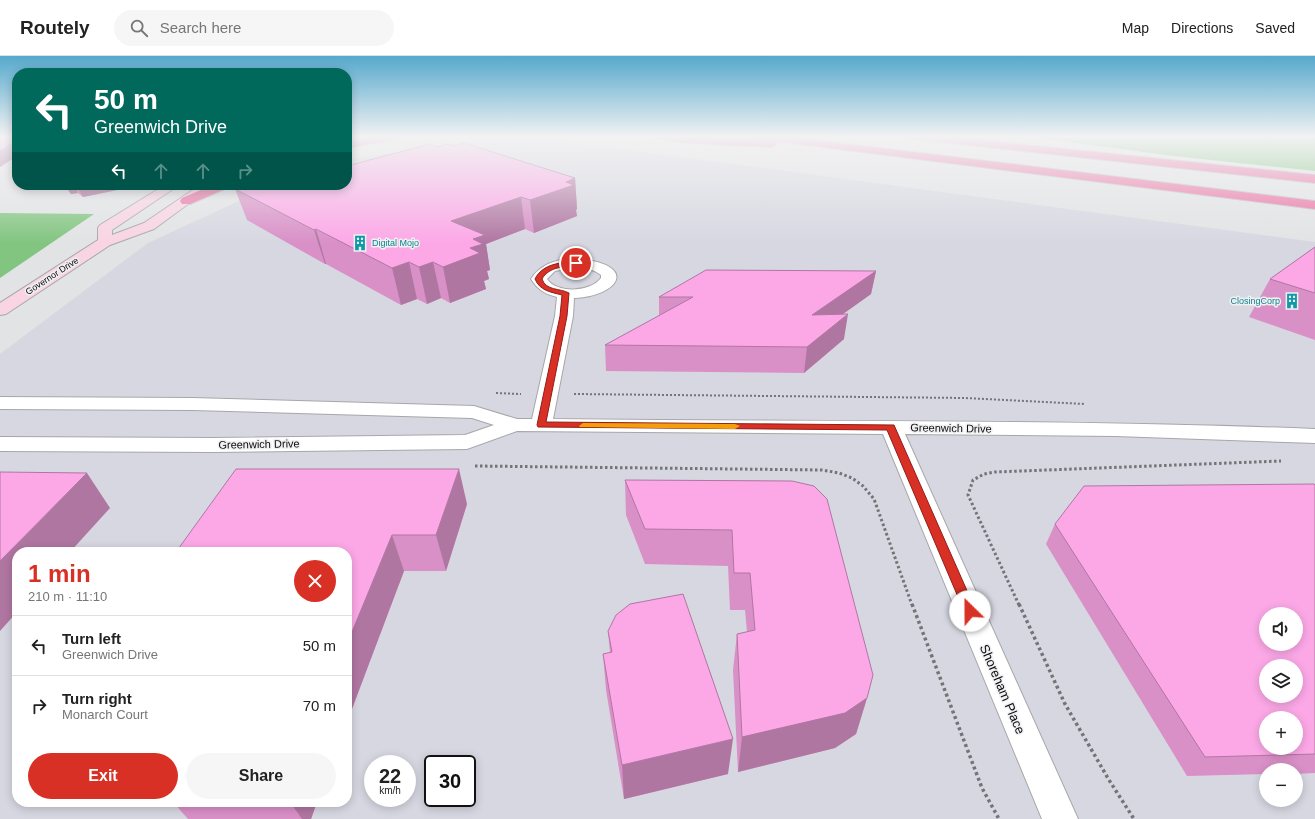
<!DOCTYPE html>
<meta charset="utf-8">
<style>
:root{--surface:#fff;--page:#f6f6f6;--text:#222;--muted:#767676;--line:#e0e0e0;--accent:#d93025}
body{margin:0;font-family:Arial,sans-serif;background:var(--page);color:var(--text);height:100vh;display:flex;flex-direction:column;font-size:15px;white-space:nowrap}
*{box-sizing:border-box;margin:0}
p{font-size:13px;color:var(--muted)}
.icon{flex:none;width:22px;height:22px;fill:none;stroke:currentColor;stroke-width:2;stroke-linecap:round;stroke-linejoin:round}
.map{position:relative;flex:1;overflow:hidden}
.panel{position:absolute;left:12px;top:491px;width:340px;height:260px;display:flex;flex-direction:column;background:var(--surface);border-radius:16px;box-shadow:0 2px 10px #0003}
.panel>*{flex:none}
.hud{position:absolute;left:12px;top:12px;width:340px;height:122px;border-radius:16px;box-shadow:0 2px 10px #0003;background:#00695c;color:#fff;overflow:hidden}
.fabs{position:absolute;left:1259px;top:551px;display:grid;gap:8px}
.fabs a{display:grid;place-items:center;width:44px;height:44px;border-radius:50%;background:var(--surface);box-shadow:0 2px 10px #0003;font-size:20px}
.speed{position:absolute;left:364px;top:699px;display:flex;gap:8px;font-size:20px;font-weight:700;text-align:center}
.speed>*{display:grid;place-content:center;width:52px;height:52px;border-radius:50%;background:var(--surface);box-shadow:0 2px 10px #0003;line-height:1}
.speed small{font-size:10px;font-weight:400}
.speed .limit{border:2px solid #111;border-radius:6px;background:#fff;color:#111}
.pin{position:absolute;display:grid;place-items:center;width:34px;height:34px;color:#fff;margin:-17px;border:2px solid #fff;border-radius:50%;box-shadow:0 1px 4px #0007}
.me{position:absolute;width:44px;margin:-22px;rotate:337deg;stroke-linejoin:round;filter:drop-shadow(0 0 3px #0008)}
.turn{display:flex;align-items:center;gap:14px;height:84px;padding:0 16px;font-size:18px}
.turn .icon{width:52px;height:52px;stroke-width:2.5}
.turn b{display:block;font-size:28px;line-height:34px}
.lanes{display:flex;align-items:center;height:38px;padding:0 16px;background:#0003;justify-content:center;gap:20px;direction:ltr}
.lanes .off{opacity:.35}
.round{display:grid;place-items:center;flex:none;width:42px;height:42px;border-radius:21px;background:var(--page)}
.headline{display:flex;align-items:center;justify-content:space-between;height:68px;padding:0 16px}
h1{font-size:24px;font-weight:800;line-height:30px;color:var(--accent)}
.button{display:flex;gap:8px;margin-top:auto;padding:8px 16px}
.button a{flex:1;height:46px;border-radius:24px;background:var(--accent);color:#fff;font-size:16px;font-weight:800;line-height:46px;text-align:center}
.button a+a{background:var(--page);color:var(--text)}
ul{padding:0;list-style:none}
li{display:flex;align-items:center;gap:12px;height:60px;padding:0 16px;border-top:1px solid var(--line)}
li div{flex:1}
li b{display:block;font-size:15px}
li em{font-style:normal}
header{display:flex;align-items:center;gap:24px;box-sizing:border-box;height:56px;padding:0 20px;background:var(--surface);border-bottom:1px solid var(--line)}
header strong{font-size:19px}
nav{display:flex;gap:22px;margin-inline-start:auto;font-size:14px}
.search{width:280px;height:36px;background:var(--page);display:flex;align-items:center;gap:10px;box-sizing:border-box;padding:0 14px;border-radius:22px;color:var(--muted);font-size:15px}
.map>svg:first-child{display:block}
.built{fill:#d6d7e1;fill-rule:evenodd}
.green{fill:#82c580}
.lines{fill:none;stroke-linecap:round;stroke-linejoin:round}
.minor-casing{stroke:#a7a7aa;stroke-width:2}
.secondary-casing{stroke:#a7a7aa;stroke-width:2}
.motorway-casing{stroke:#c0c0c0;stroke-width:2}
.path-far2{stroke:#747476;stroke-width:2;stroke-dasharray:2 2;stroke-linecap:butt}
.path-far1{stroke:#747476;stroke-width:3;stroke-dasharray:2.5 2.5;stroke-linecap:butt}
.path{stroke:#747476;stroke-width:3.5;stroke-dasharray:3 3;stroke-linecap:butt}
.minor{fill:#fff;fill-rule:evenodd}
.secondary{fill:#f9d4e3;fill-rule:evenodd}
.motorway{fill:#eb71a3;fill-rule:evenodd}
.wall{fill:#d990c7}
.shaded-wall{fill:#b076a2}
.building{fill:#fca8e7;stroke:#b076a2;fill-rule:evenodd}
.route{fill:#d93025;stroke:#8d1f18}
.slow{fill:#f59e0b}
.labels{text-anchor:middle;stroke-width:3;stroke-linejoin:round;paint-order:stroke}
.far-culture-label{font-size:9px;fill:#0d838f;stroke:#f0f0f2;text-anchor:start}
.far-street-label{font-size:9px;fill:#0b0b0c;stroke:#f0f0f2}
.street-label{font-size:11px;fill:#0b0b0c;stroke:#f0f0f2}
.near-street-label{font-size:13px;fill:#0b0b0c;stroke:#f0f0f2}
</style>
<header>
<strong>Routely</strong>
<div class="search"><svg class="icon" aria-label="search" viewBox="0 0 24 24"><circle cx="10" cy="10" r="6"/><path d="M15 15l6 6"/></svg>Search here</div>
<nav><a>Map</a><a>Directions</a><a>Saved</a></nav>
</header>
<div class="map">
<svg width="1315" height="763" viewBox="0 0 1315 763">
<rect width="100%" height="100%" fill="#e2e3e5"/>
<!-- built -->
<path class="built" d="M490 82 599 90 1315 186V763H0V298L148 187 273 129H347V104ZM17 496H347V746H17ZM1266 558H1296V588H1266ZM1266 610H1296V640H1266ZM1266 662H1296V692H1266ZM373 708H407V742H373ZM433 708H467V742H433ZM1266 714H1296V744H1266Z"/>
<!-- green -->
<g class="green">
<path d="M1023 80H1315V115L1174 100Z"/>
<path d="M0 157 94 158 0 222Z"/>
</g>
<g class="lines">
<defs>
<path id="minor" d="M581 203C639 210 618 240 574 242L573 260 553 363C807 366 1061 363 1315 373V387L1115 380 905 378 1078 763H1042L883 378 517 375 467 393 213 396 0 395V381L213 382 465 379 494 369 472 362 192 354 0 353V341L192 342 474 350 517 363H532L555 260 557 241C545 238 538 234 531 223 542 206 562 202 581 203ZM571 212C582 211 592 212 601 219V222C591 236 557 238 547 223L555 215Z"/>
<path id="secondary" d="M165 129H179L112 174V179L144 167 200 129H214L154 173 110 189 6 258 0 259V247L98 184V172L100 169Z"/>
<g id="motorway">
<path d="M379 80H402L397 83 347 92V86Z"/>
<path d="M652 80H688L769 85 752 82 751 80H782L1315 145V153L774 85 777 88 772 91C755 90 659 88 652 80Z"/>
<path d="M908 80H943L1315 119V127L913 83Z"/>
<path d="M213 129H229L227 132 190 148H182L180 145 182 142Z"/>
</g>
</defs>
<!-- minor casing -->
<use href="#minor" class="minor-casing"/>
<!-- secondary casing -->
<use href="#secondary" class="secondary-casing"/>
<!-- motorway casing -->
<use href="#motorway" class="motorway-casing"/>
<!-- path-far2 -->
<g class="path-far2">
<path d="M496 337 521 338"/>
<path d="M574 338 965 342 1085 348"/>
</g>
<!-- path-far1 -->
<g class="path-far1">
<path d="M475 410 822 414 839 417 852 422 863 430 874 443 912 549"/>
<path d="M1019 549 968 439 973 424 984 418 995 416 1281 405"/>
</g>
<!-- path -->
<g class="path">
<path d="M912 548 982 732 999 763"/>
<path d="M1019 548 1065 648 1109 724 1134 763"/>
</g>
<!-- minor -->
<use href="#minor" class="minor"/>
<!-- secondary -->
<use href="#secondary" class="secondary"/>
<!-- motorway -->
<use href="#motorway" class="motorway"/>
</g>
<!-- wall -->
<g class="wall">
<path d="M454 90 575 122 577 153 576 154 577 160 534 177 525 173 486 188 490 214 487 215 489 223 484 225 486 233 450 247 441 242 427 248 417 243 401 249 326 208H325L247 164 235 133 244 130 243 129H347L437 91Z"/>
<path d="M63 129H120L122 133 83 141 78 137 71 138Z"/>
<path d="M1315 191V284L1249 261 1270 223Z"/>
<path d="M876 215 871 238 843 258 844 283 804 317 606 315 605 289 659 260V241Z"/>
<path d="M625 424 792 425 867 642 856 678 835 692 738 716 733 614 737 578 747 576 745 554H730L728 510 645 508 626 459Z"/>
<path d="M1315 429V717L1296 718V714H1266V718L1187 720 1046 488 1055 468Z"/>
<path d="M467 448 446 515H404L347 666V496Z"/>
<path d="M608 575 728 718 624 743 606 634 603 598 610 597Z"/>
<path d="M173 746H317L311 763H188Z"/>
</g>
<!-- shaded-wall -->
<g class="shaded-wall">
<path d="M17 84V100L0 111V95Z"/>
<path d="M575 122 577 153 576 154 577 160 534 177 530 144 566 126Z"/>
<path d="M66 129H74L78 137 71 138Z"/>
<path d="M76 129H120L122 133 83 141Z"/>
<path d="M521 141 525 173 486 188 490 214 487 215 489 223 484 225 486 233 450 247 443 211 451 165Z"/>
<path d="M316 173 326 208H325L314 174Z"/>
<path d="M409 206 417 243 401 249 392 212Z"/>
<path d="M433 206 441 242 427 248 419 211Z"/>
<path d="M876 215 871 238 808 283 812 259Z"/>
<path d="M848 258 844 283 804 317 807 291Z"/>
<path d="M459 413 467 448 446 515 436 479Z"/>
<path d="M87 417 110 452 70 496H17V556L0 575V505Z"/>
<path d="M392 479 404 515 347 666V588Z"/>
<path d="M867 642 856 678 835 692 738 716 742 681Z"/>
<path d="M733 683 728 718 624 743 622 709Z"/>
<path d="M290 746H317L311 763H302Z"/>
</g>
<!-- building -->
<g class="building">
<path d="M0 80H17V84L0 95Z"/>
<path d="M464 87 575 122 566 126 574 129 530 144 521 141 451 165 485 179 473 183 483 188 470 192 480 197 443 211 433 206 419 211 409 206 392 212 316 173 314 174 235 133 249 129H248H347V110L430 88 437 91 447 88 454 90Z"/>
<path d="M1315 191V237L1270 223Z"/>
<path d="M706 214 876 215 812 259 848 258 807 291 605 289 693 241H659Z"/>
<path d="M236 413H459L436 479H392L347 588V496H176Z"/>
<path d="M0 416 87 417 0 505Z"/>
<path d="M625 424 792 425 814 430 827 443 873 619 867 642 845 657 742 681 737 578 755 574 750 517H734L732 474 645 473Z"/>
<path d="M1314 428 1315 429V698L1205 701 1055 468 1084 430ZM1266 558H1296V588H1266ZM1266 610H1296V640H1266ZM1266 662H1296V692H1266Z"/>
<path d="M683 538 733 683 622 709 603 598 612 596 608 575 616 559 630 548Z"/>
</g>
<!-- sky -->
<linearGradient id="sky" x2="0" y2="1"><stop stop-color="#55a9cd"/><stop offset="0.43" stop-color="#f2f2f3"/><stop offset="1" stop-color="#f2f2f3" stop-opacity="0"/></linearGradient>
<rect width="1315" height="187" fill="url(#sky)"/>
<!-- route -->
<path class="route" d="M576 205H579V208C566 211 549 210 542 223 546 235 560 232 569 237L567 260 546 366 894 369 976 555 974 558 970 560 966 558 964 555 887 374 538 371 537 369 560 260 562 239C551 236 540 235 535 223 543 207 561 207 576 205Z"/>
<!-- slow -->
<path class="slow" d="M583 367 735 368 740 370 735 373 580 371 579 370Z"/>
<!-- icons -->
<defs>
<symbol id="building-bare" viewBox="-9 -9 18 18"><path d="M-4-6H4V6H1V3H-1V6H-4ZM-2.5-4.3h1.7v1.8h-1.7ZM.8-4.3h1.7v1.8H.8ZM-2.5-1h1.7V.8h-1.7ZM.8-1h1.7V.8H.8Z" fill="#0f9aa8" stroke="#f0f0f2" stroke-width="2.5" paint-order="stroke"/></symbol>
</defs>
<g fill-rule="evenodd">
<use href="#building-bare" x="349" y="176" width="22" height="22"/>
<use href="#building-bare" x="1281" y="234" width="22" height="22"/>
</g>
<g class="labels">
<!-- far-culture labels -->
<g class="far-culture-label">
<text x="372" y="190">Digital Mojo</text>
<text x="1280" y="248" text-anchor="end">ClosingCorp</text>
</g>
<!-- far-street labels -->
<g class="far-street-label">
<text transform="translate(52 220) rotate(-33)" y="3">Governor Drive</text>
</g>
<!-- street labels -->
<g class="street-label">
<text transform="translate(951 372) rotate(1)" y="4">Greenwich Drive</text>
<text transform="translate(259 388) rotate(-1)" y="4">Greenwich Drive</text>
</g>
<!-- near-street labels -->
<g class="near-street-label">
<text transform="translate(1003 633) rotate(67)" y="5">Shoreham Place</text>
</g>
</g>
</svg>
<div class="fabs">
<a><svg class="icon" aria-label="sound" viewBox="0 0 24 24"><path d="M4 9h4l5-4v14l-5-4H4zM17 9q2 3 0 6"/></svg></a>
<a><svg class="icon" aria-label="layers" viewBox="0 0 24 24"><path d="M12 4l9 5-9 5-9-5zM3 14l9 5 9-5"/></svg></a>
<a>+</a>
<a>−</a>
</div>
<div class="speed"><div>22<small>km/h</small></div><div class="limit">30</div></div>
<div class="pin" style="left:576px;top:207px;background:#d93025"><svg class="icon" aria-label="arrive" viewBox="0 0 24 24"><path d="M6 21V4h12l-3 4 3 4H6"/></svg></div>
<svg class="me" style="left:970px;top:555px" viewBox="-20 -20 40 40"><circle r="19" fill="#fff"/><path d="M0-13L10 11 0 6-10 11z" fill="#d93025"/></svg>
<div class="hud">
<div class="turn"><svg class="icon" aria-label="left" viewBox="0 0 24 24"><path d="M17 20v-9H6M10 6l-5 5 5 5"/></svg><div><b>50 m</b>Greenwich Drive</div></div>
<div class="lanes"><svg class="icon" aria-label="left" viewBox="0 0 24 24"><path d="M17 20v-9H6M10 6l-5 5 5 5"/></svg><svg class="icon off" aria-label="ahead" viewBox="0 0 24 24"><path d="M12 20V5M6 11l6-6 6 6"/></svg><svg class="icon off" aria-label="ahead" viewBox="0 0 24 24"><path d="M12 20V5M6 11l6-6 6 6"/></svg><svg class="icon off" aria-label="right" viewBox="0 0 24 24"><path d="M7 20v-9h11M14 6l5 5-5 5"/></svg></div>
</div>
<section class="panel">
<div class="headline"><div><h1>1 min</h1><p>210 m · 11:10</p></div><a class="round" style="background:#d93025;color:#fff"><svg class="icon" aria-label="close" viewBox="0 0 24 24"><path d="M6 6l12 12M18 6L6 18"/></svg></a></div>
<ul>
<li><svg class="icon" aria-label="left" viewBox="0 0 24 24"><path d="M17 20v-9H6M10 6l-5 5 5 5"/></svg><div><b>Turn left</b><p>Greenwich Drive</p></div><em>50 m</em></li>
<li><svg class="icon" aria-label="right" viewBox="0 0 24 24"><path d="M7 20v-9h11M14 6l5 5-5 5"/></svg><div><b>Turn right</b><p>Monarch Court</p></div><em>70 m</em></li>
</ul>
<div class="button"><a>Exit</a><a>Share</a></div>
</section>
</div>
